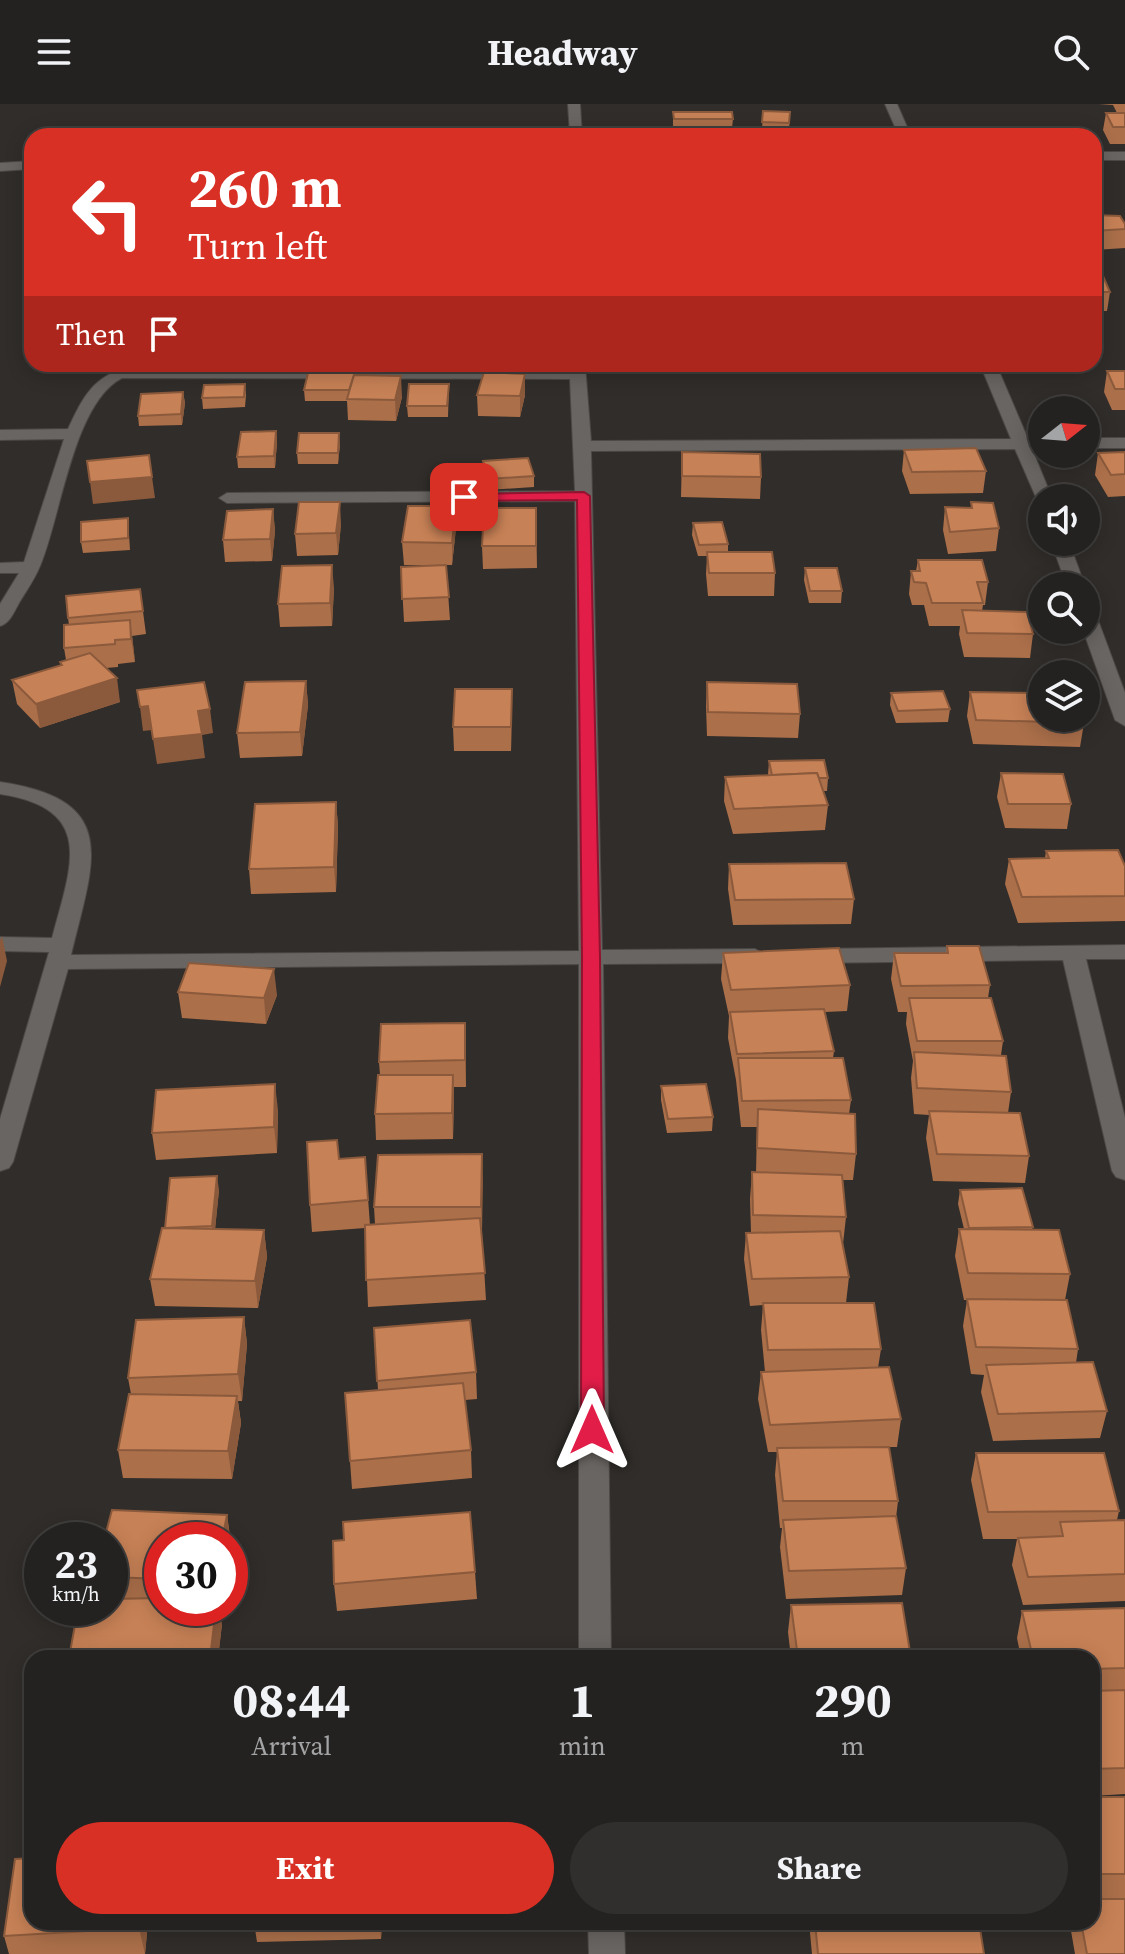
<!DOCTYPE html>
<style>
:root{--surface:#242220;--page:#302f2d;--text:#f1f3f6;--muted:#a3a4a5;--line:#413f3e;--accent:#d93025}
body{margin:0;font-family:"Source Serif 4",serif;background:var(--page);color:var(--text);height:100vh;display:flex;flex-direction:column;font-size:30px;white-space:nowrap}
*{box-sizing:border-box;margin:0}
p{font-size:26px;color:var(--muted)}
.icon{flex:none;width:44px;height:44px;fill:none;stroke:currentColor;stroke-width:2;stroke-linecap:round;stroke-linejoin:round}
.map{position:relative;flex:1;overflow:hidden}
.panel{position:absolute;left:24px;top:1546px;width:1076px;height:280px;display:flex;flex-direction:column;background:var(--surface);border-radius:24px;box-shadow:0 4px 20px #0003,0 0 0 2px var(--line)}
.panel>*{flex:none}
.guide{position:absolute;left:24px;top:24px;width:1078px;height:244px;border-radius:24px;box-shadow:0 4px 20px #0003,0 0 0 2px var(--line);background:#d93025;color:#fff;overflow:hidden}
.needle{width:52px;rotate:73deg}
.buttons{position:absolute;left:1028px;top:292px;display:grid;gap:16px}
.buttons a{display:grid;place-items:center;width:72px;height:72px;border-radius:50%;background:var(--surface);box-shadow:0 4px 20px #0003,0 0 0 2px var(--line);font-size:40px}
.speed{position:absolute;left:24px;top:1418px;display:flex;gap:16px;font-size:40px;font-weight:700;text-align:center}
.speed>*{display:grid;place-content:center;width:104px;height:104px;border-radius:50%;background:var(--surface);box-shadow:0 4px 20px #0003,0 0 0 2px var(--line);line-height:1}
.speed small{font-size:20px;font-weight:400}
.speed .limit{border:12px solid #d22;background:#fff;color:#111}
.pin{position:absolute;display:grid;place-items:center;width:68px;height:68px;color:#fff;margin:-34px;border-radius:16px;box-shadow:0 4px 12px #0006}
.me{position:absolute;width:88px;margin:-44px;rotate:0deg;stroke-linejoin:round;filter:drop-shadow(0 0 6px #0008)}
.turn{display:flex;align-items:center;gap:28px;height:168px;padding:0 32px;font-size:36px}
.turn .icon{width:104px;height:104px;stroke-width:2.5}
.turn b{display:block;font-size:56px;line-height:68px}
.then{display:flex;align-items:center;height:76px;padding:0 32px;background:#0003;gap:16px;font-size:30px}
.eta{display:flex;justify-content:space-evenly;align-items:center;height:136px;text-align:center}
.eta b{font-size:48px;font-weight:700;line-height:56px}
.action{display:flex;gap:16px;margin-top:auto;padding:16px 32px}
.action a{flex:1;height:92px;border-radius:48px;background:var(--accent);color:#fff;font-size:32px;font-weight:700;line-height:92px;text-align:center}
.action a+a{background:var(--page);color:var(--text)}
header{display:flex;justify-content:space-between;align-items:center;height:104px;padding:0 32px;background:var(--surface);font-size:36px;font-weight:700}
.map>svg:first-child{display:block}
.lines{fill:none;stroke-linecap:round;stroke-linejoin:round}
.street-casing{stroke:#4b4846;stroke-width:2}
.street{fill:#696562;fill-rule:evenodd}
.wall{fill:#ab6f4a}
.shaded-wall{fill:#8b5a3c}
.building{fill:#c78156;stroke:#8b5a3c;stroke-width:2}
.route{fill:#e11d48;stroke:#92132f;stroke-width:2}
</style>
<header><svg class="icon" aria-label="menu" viewBox="0 0 24 24"><path d="M4 6h16M4 12h16M4 18h16"/></svg>Headway<svg class="icon" aria-label="search" viewBox="0 0 24 24"><circle cx="10" cy="10" r="6"/><path d="M15 15l6 6"/></svg></header>
<div class="map">
<svg width="1125" height="1850" viewBox="0 0 1125 1850">
<rect width="100%" height="100%" fill="#302d2a"/>
<g class="lines">
<defs>
<g id="street">
<path d="M568 0H580L582 32H570Z"/>
<path d="M885 0H897L911 32H899Z"/>
<rect x="1094" y="48" width="31" height="8"/>
<path d="M32 57V65L0 67V59Z"/>
<path d="M569 260H585L591 337 1011 335 980 260H996L1028 335H1042V345H1032L1052 394 1038 398 1015 345 591 347 602 846 755 845 767 852 755 859 603 860 611 1554H579V860L68 865 13 1058 9 1064 0 1067V1015L49 848 0 847V833L52 834C71 762 97 705 0 690V678C123 696 93 758 71 851L579 847 575 397 227 399 219 394 227 389 575 387 570 275 122 274C73 299 61 413 40 462 35 475 26 487 19 499 14 508 10 519 0 522V500L19 469H0V459L24 458 64 335 0 336V326L68 325C83 293 93 272 129 263L570 265Z"/>
<rect x="1086" y="334" width="39" height="10"/>
<path d="M1051 438H1069L1085 482H1067Z"/>
<path d="M1086 502 1095 508 1125 589V622L1115 616 1083 526H1086Z"/>
<path d="M1125 841V855H1086L1125 1014V1076L1116 1073 1112 1067 1063 856 811 859 799 852 811 845Z"/>
<path d="M588 1818H624L625 1850H589Z"/>
</g>
</defs>
<!-- street casing -->
<use href="#street" class="street-casing"/>
<!-- street -->
<use href="#street" class="street"/>
</g>
<!-- wall -->
<g class="wall">
<path d="M1099 0H1125V40H1110L1103 26 1106 9H1117L1113 1Z"/>
<path d="M763 7 790 8 789 28 762 27Z"/>
<path d="M673 8 733 15 732 24H673Z"/>
<path d="M1094 62 1102 79 1101 88H1094Z"/>
<path d="M1094 111 1125 120V144L1094 146Z"/>
<path d="M1094 172 1110 188 1107 207H1094Z"/>
<path d="M877 260H929V265H878Z"/>
<path d="M1107 267H1125V306H1112L1104 288Z"/>
<path d="M525 270V291L520 313 478 312 477 291Z"/>
<path d="M356 271 402 293 396 317 348 316 347 297H305L304 286Z"/>
<path d="M245 280 246 291 245 303 203 305 202 294Z"/>
<path d="M449 280 448 313H408L407 302Z"/>
<path d="M183 288 185 299 182 321 139 322 138 312Z"/>
<path d="M276 327 277 338 275 364H238L237 353Z"/>
<path d="M340 340 338 360H298L297 349Z"/>
<path d="M904 346 986 367 983 389 910 390 902 367Z"/>
<path d="M682 348 761 373 760 395 681 393Z"/>
<path d="M1125 348V392L1108 393 1095 371 1098 349Z"/>
<path d="M483 357 534 372V383L488 386 483 368Z"/>
<path d="M971 398 999 424 996 447 948 450 943 426 945 403 971 404Z"/>
<path d="M456 402V424L452 461H446L450 516 404 518 401 463 445 461H404L402 438Z"/>
<path d="M536 404 537 464 483 465 482 442Z"/>
<path d="M273 405 275 427 272 457 225 458 223 436Z"/>
<path d="M128 414 130 446 83 449 81 438Z"/>
<path d="M693 419 728 440V448L775 469 774 492H708L706 470 707 452H698L692 431Z"/>
<path d="M341 420 338 451 297 452 295 430Z"/>
<path d="M918 456 988 478 985 501H983L982 507 1033 530 1030 554 964 553 959 530 960 522H929L924 501H912L909 490 911 467H916Z"/>
<path d="M805 464 842 487 841 499H809L804 476Z"/>
<path d="M334 484 332 522 280 523 278 500Z"/>
<path d="M140 485 146 530 132 532 135 558 118 560V563L106 564 120 598 40 624 17 600 12 576 61 561 60 558 66 556 64 544 69 521 68 514Z"/>
<path d="M306 577 308 601 302 652 240 654 237 629Z"/>
<path d="M707 578 800 610 798 634 707 632 706 602Z"/>
<path d="M512 585 511 647H454L453 623Z"/>
<path d="M970 588 1084 619 1080 643 973 640 967 612Z"/>
<path d="M891 589 950 605 948 618 896 619 890 601Z"/>
<path d="M769 657 828 674 827 687H823L828 701 825 726 733 730 724 697 725 673 768 671Z"/>
<path d="M1001 669 1071 700 1067 725 1005 724 997 693Z"/>
<path d="M336 698 338 722 336 788 251 790 249 765Z"/>
<path d="M1046 747 1125 762V817L1018 819 1005 780 1009 755 1045 754Z"/>
<path d="M729 760 854 795 851 820 733 821 728 785Z"/>
<path d="M947 842 990 881 988 894 1003 937 1001 951 1011 988 1008 1009 1029 1052 1025 1079 933 1077 926 1034 929 1011 914 1010 911 974 913 957 906 920 907 908H898L891 875 894 849H946Z"/>
<path d="M723 849 850 881 847 907 825 908 834 947 833 954 851 996 849 1010 856 1050 853 1076H843L846 1113 843 1140 849 1173 846 1199 881 1245 878 1264 901 1315 897 1343H884L898 1397 896 1414 906 1464 902 1491 786 1495 780 1443 782 1424H780L775 1371 777 1348H768L758 1295 761 1268H765L761 1226 763 1201 750 1202 744 1155 746 1129 751 1128 750 1095 752 1068 756 1069 757 1023H741L736 976 728 934 729 912 721 875Z"/>
<path d="M178 888 277 891 266 920 182 914Z"/>
<path d="M466 945V983H454L453 1035 376 1036 375 1010 380 971 379 958Z"/>
<path d="M661 982 713 1013 712 1027 667 1029 661 996Z"/>
<path d="M278 1006 277 1049 156 1056 152 1029Z"/>
<path d="M482 1050V1130L486 1196 368 1203 365 1124 312 1128 310 1101 365 1053 370 1121 375 1120 374 1103Z"/>
<path d="M219 1086 215 1125 264 1126 267 1153 258 1204 155 1202 150 1175 165 1124Z"/>
<path d="M960 1086 1033 1123 1032 1126 1070 1170 1065 1196 1078 1245 1076 1259 1107 1307 1100 1334 993 1337 981 1288 984 1271 971 1270 963 1222 967 1196H964L955 1152 959 1125H964L958 1100Z"/>
<path d="M244 1213 247 1240 242 1297H238L241 1319 232 1375 123 1374 118 1346 131 1290 128 1274Z"/>
<path d="M374 1224 476 1268 477 1295 465 1296 471 1346 472 1374 352 1385 350 1357 378 1286Z"/>
<path d="M976 1349 1119 1407 1117 1416H1125V1497L1023 1501 1012 1461 1017 1435H983L971 1376Z"/>
<path d="M227 1411 231 1439 162 1436V1504L222 1520 218 1554H69L110 1504V1436Z"/>
<path d="M475 1468 477 1495 337 1507 334 1480Z"/>
<path d="M791 1501 911 1554H791L788 1528Z"/>
<path d="M1125 1504V1690L1092 1692V1554H1021L1017 1534 1022 1507Z"/>
<path d="M1092 1693H1125V1850H1075L1070 1821V1818H1092Z"/>
<path d="M32 1818H148L145 1850H9L4 1832Z"/>
<path d="M254 1818H382L381 1835 257 1838Z"/>
<path d="M811 1818H815L984 1850H812L810 1829Z"/>
</g>
<!-- shaded-wall -->
<g class="shaded-wall">
<path d="M525 270V291L520 313V292Z"/>
<path d="M401 272 402 293 396 317 395 296Z"/>
<path d="M183 288 185 299 182 321 181 310Z"/>
<path d="M276 327 277 338 275 364 274 352Z"/>
<path d="M339 329 340 340 338 360V349Z"/>
<path d="M152 373 155 394 93 400 90 378Z"/>
<path d="M340 398 341 420 338 451 336 429Z"/>
<path d="M456 402V424L452 461V439Z"/>
<path d="M273 405 275 427 272 457 270 435Z"/>
<path d="M332 461 334 484 332 522 330 499Z"/>
<path d="M130 516 133 539 135 558 131 535Z"/>
<path d="M117 574 120 598 40 624 36 600Z"/>
<path d="M306 577 308 601 302 652 300 628Z"/>
<path d="M512 585V609L511 647V623Z"/>
<path d="M148 602 152 626 143 627 140 603Z"/>
<path d="M210 605 213 629 202 631 205 654 157 660 153 635 198 607Z"/>
<path d="M336 698 338 722 336 788 334 763Z"/>
<path d="M2 832 7 857 0 883V837Z"/>
<path d="M274 865 277 891 266 920 264 894Z"/>
<path d="M465 919 466 945V983L465 956Z"/>
<path d="M453 971 454 997 453 1035 452 1009Z"/>
<path d="M275 980 278 1006 277 1049 274 1023Z"/>
<path d="M482 1050 483 1077 482 1130 481 1103Z"/>
<path d="M217 1072 219 1086 214 1136 212 1122Z"/>
<path d="M264 1126 267 1153 258 1204 255 1177Z"/>
<path d="M244 1213 247 1240 242 1297 238 1270Z"/>
<path d="M237 1292 241 1319 232 1375 228 1347Z"/>
<path d="M227 1411 231 1439 230 1444V1436H222Z"/>
<path d="M216 1504H219L222 1520 218 1554H210Z"/>
<path d="M140 1818H148L145 1850 139 1824Z"/>
<path d="M380 1818H382L381 1835Z"/>
</g>
<!-- building -->
<g class="building">
<path d="M763 7 790 8 789 19 762 18Z"/>
<path d="M673 8H732L733 15H674Z"/>
<path d="M1106 9H1125V23H1113Z"/>
<path d="M1094 62 1102 79H1094Z"/>
<path d="M1094 111 1120 112 1125 120V125L1094 127Z"/>
<path d="M1094 172H1103L1110 188H1094Z"/>
<path d="M1107 267H1125V285H1115Z"/>
<path d="M484 268 525 270 520 292 477 291Z"/>
<path d="M308 269H355V271H354L349 286H304Z"/>
<path d="M354 271 401 272 395 296 347 295Z"/>
<path d="M245 280 244 293 202 294 204 281Z"/>
<path d="M409 280H449L447 302H407Z"/>
<path d="M183 288 181 310 138 312 141 290Z"/>
<path d="M276 327 274 352 237 353 241 328Z"/>
<path d="M299 329H339L338 349H297Z"/>
<path d="M976 344 986 367 912 368 904 346Z"/>
<path d="M682 348 760 350 761 373 682 372Z"/>
<path d="M1125 348V370L1111 371 1098 349Z"/>
<path d="M149 351 152 373 90 378 87 357Z"/>
<path d="M528 354 534 372 488 375 483 357Z"/>
<path d="M299 398H340L336 429 295 430Z"/>
<path d="M971 398 993 399 999 424 950 428 945 403 972 404Z"/>
<path d="M408 402H456L452 439 402 438Z"/>
<path d="M484 404H536V442H482Z"/>
<path d="M273 405 270 435 223 436 227 407Z"/>
<path d="M128 414V434L81 438V418Z"/>
<path d="M722 418 728 440 699 441 693 419Z"/>
<path d="M707 448H772L775 469H709Z"/>
<path d="M918 456H982L988 478H977L983 499H932L926 479 914 478 911 467H920Z"/>
<path d="M332 461 330 499 278 500 282 462Z"/>
<path d="M446 461 449 493 402 495 401 463Z"/>
<path d="M805 464H837L842 487H810Z"/>
<path d="M140 485 143 507 68 514 66 492Z"/>
<path d="M962 506 1027 508 1033 530 967 529Z"/>
<path d="M130 516 131 535 115 536V540L64 544V521Z"/>
<path d="M90 549 117 574 36 600 12 576 62 561 60 558Z"/>
<path d="M306 577 300 628 237 629 245 578Z"/>
<path d="M204 578 210 605 198 607 202 630 153 635 148 602 140 603 137 586Z"/>
<path d="M707 578 797 580 800 610 708 608Z"/>
<path d="M455 585H512L511 623H453Z"/>
<path d="M943 587 950 605 898 607 891 589Z"/>
<path d="M970 588 1042 589V614H1082L1084 619 976 616Z"/>
<path d="M824 656 828 674H819L817 669 772 671 769 657Z"/>
<path d="M817 669 828 701 734 705 725 673Z"/>
<path d="M1001 669 1063 670 1071 700H1008Z"/>
<path d="M336 698 334 763 249 765 255 700Z"/>
<path d="M1118 746 1125 762V792L1022 793 1009 755 1049 754 1046 747Z"/>
<path d="M846 759 854 795 735 796 729 760Z"/>
<path d="M947 842H979L990 881 901 882 894 849H948Z"/>
<path d="M839 844 850 881 731 886 723 849Z"/>
<path d="M189 859 274 865 264 894 178 888Z"/>
<path d="M909 894H991L1003 937H917Z"/>
<path d="M824 905 834 947 737 950 730 908Z"/>
<path d="M465 919V956L379 958 381 920Z"/>
<path d="M914 948 1006 952 1011 988 917 984Z"/>
<path d="M738 954H843L851 996 742 997Z"/>
<path d="M378 971H453L452 1009 375 1010Z"/>
<path d="M275 980 274 1023 152 1029 156 986Z"/>
<path d="M706 980 713 1013 668 1015 661 982Z"/>
<path d="M758 1005 855 1010 856 1050 757 1044Z"/>
<path d="M929 1007 1020 1009 1029 1052 937 1050Z"/>
<path d="M337 1036 339 1055 365 1053 368 1096 310 1101 307 1038Z"/>
<path d="M482 1050 481 1103H374L378 1051Z"/>
<path d="M752 1068 842 1071 846 1113 753 1111Z"/>
<path d="M217 1072 212 1122 165 1124 170 1074Z"/>
<path d="M1022 1084 1033 1123 969 1124 960 1086Z"/>
<path d="M480 1114 485 1169 366 1176 365 1121Z"/>
<path d="M162 1124 264 1126 255 1177 150 1175Z"/>
<path d="M959 1125 1059 1126 1070 1170 968 1169Z"/>
<path d="M840 1127 849 1173 752 1175 746 1129Z"/>
<path d="M967 1195 1067 1196 1078 1245 976 1243Z"/>
<path d="M763 1199H874L881 1245 768 1246Z"/>
<path d="M244 1213 238 1270 128 1274 136 1216Z"/>
<path d="M470 1216 476 1268 377 1277 374 1224Z"/>
<path d="M1093 1258 1107 1307 998 1310 986 1261Z"/>
<path d="M889 1263 901 1315 770 1321 761 1268Z"/>
<path d="M463 1279 471 1346 350 1357 345 1289Z"/>
<path d="M129 1290 237 1292 228 1347 118 1346Z"/>
<path d="M889 1343 898 1397H783L777 1344Z"/>
<path d="M976 1349H1104L1119 1407 988 1408Z"/>
<path d="M112 1406 227 1411 222 1436H162V1475L110 1473V1436H104Z"/>
<path d="M470 1408 475 1468 334 1480 333 1437 344 1436 343 1418Z"/>
<path d="M896 1412 906 1464 789 1467 783 1416Z"/>
<path d="M1125 1416V1470L1028 1473 1018 1434 1063 1432 1060 1418Z"/>
<path d="M162 1494V1504H216L210 1554H69L78 1504H110V1495Z"/>
<path d="M902 1499 911 1554H798L791 1501Z"/>
<path d="M1125 1504V1564L1092 1565V1554H1033L1022 1507Z"/>
<path d="M1125 1586V1664L1092 1665V1587Z"/>
<rect x="1092" y="1693" width="33" height="77"/>
<path d="M32 1754V1818H140L139 1824 4 1832 15 1755Z"/>
<path d="M1092 1795H1125V1850H1087L1081 1818H1092Z"/>
<path d="M815 1818H979L984 1850H818Z"/>
</g>
<!-- route -->
<path class="route" d="M584 388 590 392 600 853 604 1326 600 1332H585L581 1326 582 853 577 396 464 397 458 393 464 390Z"/>
</svg>
<div class="buttons">
<a><svg class="needle" viewBox="-14 -14 28 28"><path d="M0-13l5 13h-10z" fill="#e53935"/><path d="M0 13l5-13h-10z" fill="#a3a4a5"/></svg></a>
<a><svg class="icon" aria-label="sound" viewBox="0 0 24 24"><path d="M4 9h4l5-4v14l-5-4H4zM17 9q2 3 0 6"/></svg></a>
<a><svg class="icon" aria-label="search" viewBox="0 0 24 24"><circle cx="10" cy="10" r="6"/><path d="M15 15l6 6"/></svg></a>
<a><svg class="icon" aria-label="layers" viewBox="0 0 24 24"><path d="M12 4l9 5-9 5-9-5zM3 14l9 5 9-5"/></svg></a>
</div>
<div class="speed"><div>23<small>km/h</small></div><div class="limit">30</div></div>
<div class="pin" style="left:464px;top:393px;background:#d93025"><svg class="icon" aria-label="arrive" viewBox="0 0 24 24"><path d="M6 21V4h12l-3 4 3 4H6"/></svg></div>
<svg class="me" style="left:592px;top:1326px" viewBox="-20 -20 40 40"><path d="M0-17L14 15 0 8-14 15z" fill="#e11d48" stroke="#fff" stroke-width="4"/></svg>
<div class="guide">
<div class="turn"><svg class="icon" aria-label="left" viewBox="0 0 24 24"><path d="M17 20v-9H6M10 6l-5 5 5 5"/></svg><div><b>260 m</b>Turn left</div></div>
<div class="then">Then<svg class="icon" aria-label="arrive" viewBox="0 0 24 24"><path d="M6 21V4h12l-3 4 3 4H6"/></svg></div>
</div>
<section class="panel">
<div class="eta">
<div><b>08:44</b><p>Arrival</p></div>
<div><b>1</b><p>min</p></div>
<div><b>290</b><p>m</p></div>
</div>
<div class="action"><a>Exit</a><a>Share</a></div>
</section>
</div>
